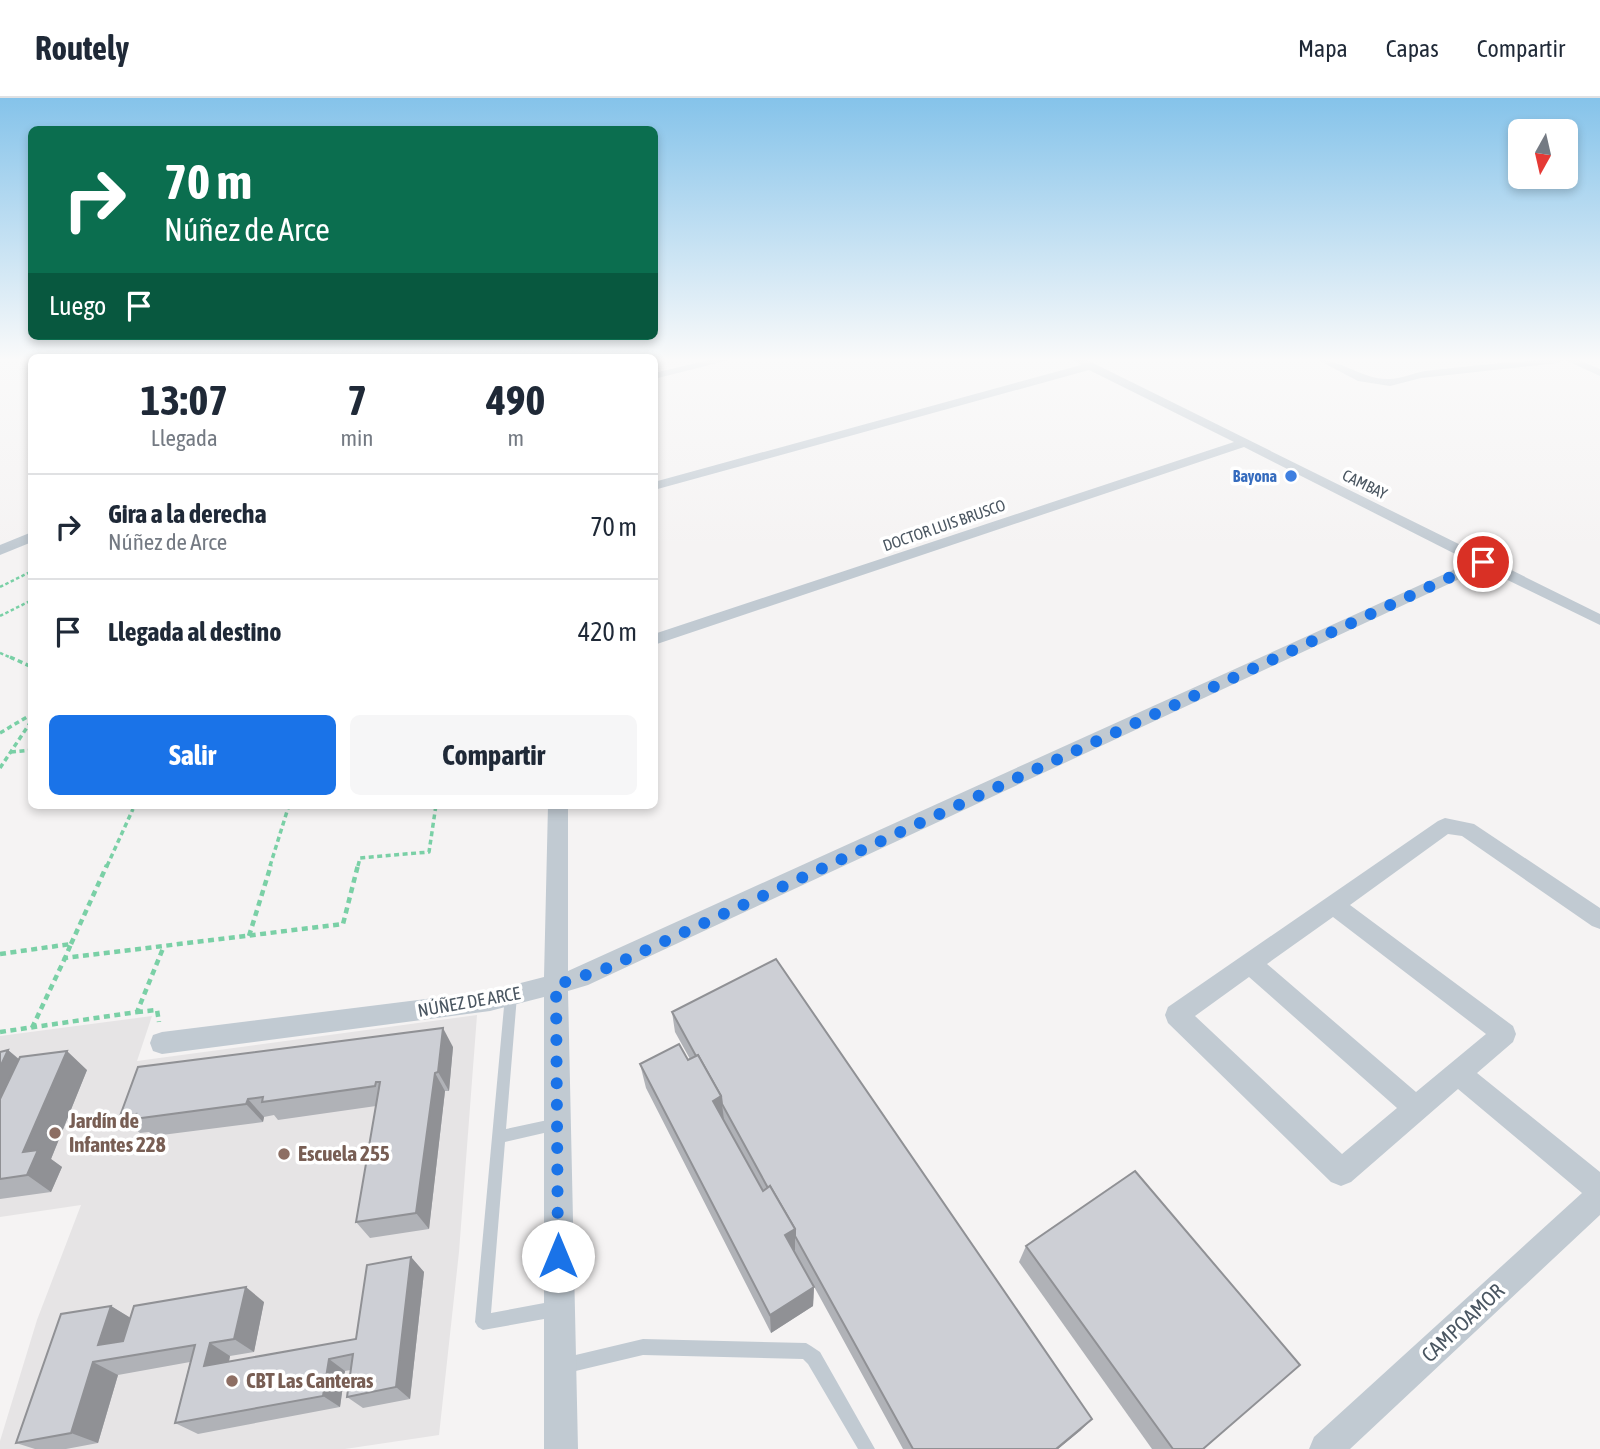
<!DOCTYPE html>
<html lang="es">
<meta charset="utf-8">
<style>
:root{--surface:#fff;--page:#f6f6f7;--text:#1f2937;--muted:#747a83;--line:#e0e1e3;--accent:#1a73e8}
body{margin:0;font-family:"Asap Condensed",sans-serif;background:var(--page);color:var(--text);height:100vh;display:flex;flex-direction:column;font-size:26px;white-space:nowrap}
*{box-sizing:border-box;margin:0}
p{font-size:23px;color:var(--muted)}
.icon{flex:none;width:38px;height:38px;fill:none;stroke:currentColor;stroke-width:2;stroke-linecap:round;stroke-linejoin:round}
.map{position:relative;flex:1;overflow:hidden}
.drawer{position:absolute;left:28px;top:256px;width:630px;height:455px;display:flex;flex-direction:column;background:var(--surface);border-radius:10px;box-shadow:0 4px 10px #0003}
.drawer>*{flex:none}
.top-card{position:absolute;left:28px;top:28px;width:630px;height:214px;border-radius:10px;box-shadow:0 4px 10px #0003;background:#0b6e4f;color:#fff;overflow:hidden}
.needle{width:46px;rotate:188deg}
.fabs{position:absolute;left:1508px;top:21px;display:grid;gap:14px}
.fabs a{display:grid;place-items:center;width:70px;height:70px;border-radius:10px;background:var(--surface);box-shadow:0 4px 10px #0003;font-size:35px}
.pin{position:absolute;display:grid;place-items:center;width:60px;height:60px;color:#fff;margin:-30px;border:4px solid #fff;border-radius:50%;box-shadow:0 2px 7px #0007}
.me{position:absolute;width:77px;margin:-38px;rotate:0deg;stroke-linejoin:round;filter:drop-shadow(0 0 5px #0008)}
.turn{display:flex;align-items:center;gap:24px;height:147px;padding:0 21px;font-size:32px}
.turn .icon{width:91px;height:91px;stroke-width:2.5}
.turn b{display:block;font-size:49px;line-height:60px}
.then{display:flex;align-items:center;height:66px;padding:0 21px;background:#0003;gap:14px;font-size:26px}
.eta{display:flex;justify-content:space-evenly;align-items:center;height:119px;text-align:center}
.eta b{font-size:42px;font-weight:700;line-height:49px}
.action{display:flex;gap:14px;margin-top:auto;padding:14px 21px}
.action a{flex:1;height:80px;border-radius:10px;background:var(--accent);color:#fff;font-size:28px;font-weight:700;line-height:80px;text-align:center}
.action a+a{background:var(--page);color:var(--text)}
ul{padding:0;list-style:none}
li{display:flex;align-items:center;gap:21px;height:105px;padding:0 21px;border-top:2px solid var(--line)}
li div{flex:1}
li b{display:block;font-size:26px}
li em{font-style:normal}
header{display:flex;align-items:center;gap:42px;box-sizing:border-box;height:98px;padding:0 35px;background:var(--surface);border-bottom:2px solid var(--line)}
header strong{font-size:33px}
nav{display:flex;gap:38px;margin-inline-start:auto;font-size:24px}
.map>svg:first-child{display:block}
.education{fill:#e6e4e5}
.lines{fill:none;stroke-linecap:round;stroke-linejoin:round}
.path-far2{stroke:#7ad0a6;stroke-width:2.5;stroke-dasharray:3.5 2.5;stroke-linecap:butt}
.path-far1{stroke:#7ad0a6;stroke-width:3.5;stroke-dasharray:5 3.5;stroke-linecap:butt}
.path{stroke:#7ad0a6;stroke-width:4.5;stroke-dasharray:6 4.5;stroke-linecap:butt}
.service{fill:#c1cad2;fill-rule:evenodd}
.minor{fill:#c1cad2;fill-rule:evenodd}
.wall{fill:#b0b2b7}
.shaded-wall{fill:#909195}
.building{fill:#cdcfd5;stroke:#909195;stroke-width:2}
.route{stroke:#1a73e8;stroke-width:12;stroke-dasharray:0 21.6}
.shop-dot{fill:#3f7fe0;stroke:#fff;stroke-width:2.5}
.education-dot{fill:#8d6e63;stroke:#fff;stroke-width:2.5}
.labels{text-anchor:middle;stroke-width:7;stroke-linejoin:round;paint-order:stroke}
.far-shop-label{font-size:16px;font-weight:bold;fill:#366cbe;stroke:#fff;text-anchor:end}
.far-street-label{font-size:16px;fill:#4a5661;stroke:#fff}
.street-label{font-size:18px;fill:#4a5661;stroke:#fff}
.near-education-label{font-size:21px;font-weight:bold;fill:#785e54;stroke:#fff;text-anchor:start}
.near-street-label{font-size:21px;fill:#4a5661;stroke:#fff}
</style>
<header>
<strong>Routely</strong>
<nav><a>Mapa</a><a>Capas</a><a>Compartir</a></nav>
</header>
<div class="map">
<svg width="1600" height="1351" viewBox="0 0 1600 1351">
<rect width="100%" height="100%" fill="#f5f3f3"/>
<!-- education -->
<path class="education" d="M477 917 459 1154 439 1337 345 1351H0V1343L37 1222 81 1107 0 1119V938L152 918 137 963Z"/>
<g class="lines">
<!-- path-far2 -->
<g class="path-far2">
<path d="M0 489 32 473"/>
<path d="M0 518 32 502"/>
<path d="M0 555 14 561"/>
</g>
<!-- path-far1 -->
<g class="path-far1">
<path d="M10 559 32 569"/>
<path d="M0 635 32 616"/>
<path d="M11 654 32 652"/>
<path d="M0 670 32 622"/>
<path d="M107 768 133 711"/>
<path d="M270 768 289 707"/>
<path d="M358 768 360 760 429 754 436 707"/>
</g>
<!-- path -->
<g class="path">
<path d="M249 838 271 767"/>
<path d="M71 846 107 767"/>
<path d="M0 856 71 846 65 860 343 826 358 767"/>
<path d="M137 914 157 912 159 924"/>
<path d="M32 930 65 860"/>
<path d="M0 934 137 914 164 848"/>
</g>
<!-- service -->
<g class="service">
<path d="M511 893 515 894 517 898 506 1031 557 1020 562 1021 564 1026 562 1031 557 1032 505 1044 491 1215 555 1203 560 1206 563 1211 560 1216 555 1219 483 1232 478 1229 475 1224 505 898 507 894Z"/>
<path d="M643 1241 806 1245 811 1248 820 1254 875 1351H858L808 1266 803 1261 643 1257 563 1276 557 1274 555 1268 557 1262 563 1260Z"/>
</g>
<!-- minor -->
<g class="minor">
<path d="M709 262H729L654 281V275Z"/>
<path d="M1073 262H1087L1095 266 1600 516V527L1483 470 588 887 568 893 578 1351H544V899L490 913 162 956 153 953 150 945 153 937 162 934 490 893 544 879 548 707H568V873L1471 464 1244 349 654 547V536L1234 344 1089 272 654 392V384L1081 267Z"/>
<path d="M1318 262C1343 262 1363 282 1389 281 1401 281 1413 275 1425 273 1472 268 1518 262 1564 262L1559 265 1421 280 1390 288 1358 283Z"/>
<path d="M1565 262H1579L1600 271V278Z"/>
<path d="M32 434V444L0 457V447Z"/>
<path d="M1445 720 1474 726 1600 810V831L1592 828 1462 738 1448 736 1350 807 1513 928 1516 936 1513 944 1477 975 1600 1074V1117L1350 1351H1309L1314 1339 1582 1095 1458 991 1351 1084 1341 1088 1331 1084 1168 925 1165 917 1168 909 1438 723ZM1333 819 1486 936 1416 994 1267 866ZM1249 879 1397 1010 1342 1056 1195 918Z"/>
</g>
</g>
<!-- wall -->
<g class="wall">
<path d="M672 914 1081 1332 1058 1351H903L794 1152 814 1189 813 1208 771 1235 646 990 640 966 688 962 690 961 675 934Z"/>
<path d="M453 949 449 993H445L429 1131 370 1140 356 1124 376 1008 278 1022 274 1017 264 1019 263 1024 154 1038 149 1034 140 1035 120 1018Z"/>
<path d="M8 952 19 961 87 972 51 1061 62 1069 51 1094 0 1101V954Z"/>
<path d="M1026 1148 1203 1351H1152L1019 1164Z"/>
<path d="M411 1159 424 1174 410 1301 363 1310 347 1299 351 1272 345 1273 340 1309 198 1336 175 1325 190 1264 118 1277 98 1345 66 1351H35L16 1345 111 1208 130 1220 264 1204 254 1254 230 1258 229 1264 356 1241Z"/>
</g>
<!-- shaded-wall -->
<g class="shaded-wall">
<path d="M443 930 453 949 449 993 438 974Z"/>
<path d="M8 952 23 965 0 1015V969Z"/>
<path d="M67 953 87 972 51 1061 62 1069 51 1094 27 1077 23 1054Z"/>
<path d="M435 975 445 993 429 1131 416 1115Z"/>
<path d="M721 998 724 1022 716 1027 713 1003Z"/>
<path d="M248 1001 264 1019 263 1024 246 1006Z"/>
<path d="M795 1131V1152L786 1158 785 1137Z"/>
<path d="M411 1159 424 1174 410 1301 396 1289Z"/>
<path d="M246 1189 264 1204 254 1254 234 1241Z"/>
<path d="M814 1189 813 1208 771 1235 770 1217Z"/>
<path d="M111 1208 134 1222 123 1260 98 1247Z"/>
<path d="M210 1245 230 1258 225 1281 204 1268Z"/>
<path d="M329 1261 345 1273 340 1309 323 1298Z"/>
<path d="M93 1264 118 1277 98 1345 71 1335Z"/>
<path d="M1092 1321 1081 1332 1058 1351H1056Z"/>
</g>
<!-- building -->
<g class="building">
<path d="M776 861 1092 1321 1056 1351H913L795 1138V1131L770 1088 768 1090 722 1006 721 998 698 957 696 958 672 914Z"/>
<path d="M443 930 438 974 435 975 416 1115 356 1124 380 984H376L375 988 262 1004 263 999 248 1001 246 1006 134 1021 136 1016 120 1018 138 969Z"/>
<path d="M679 946 688 962 698 957 721 998 713 1003 763 1093 770 1088 795 1131 785 1137 814 1189 770 1217 640 966Z"/>
<path d="M8 952 0 969V954Z"/>
<path d="M67 953 23 1054 38 1052 27 1077 0 1081V1001L20 959Z"/>
<path d="M1135 1073 1300 1267 1203 1351H1173L1026 1148Z"/>
<path d="M411 1159 396 1289 347 1299 353 1256 329 1261 323 1298 175 1325 195 1247 93 1264 71 1335 16 1345 61 1216 111 1208 98 1247 123 1243 134 1208 246 1189 234 1241 210 1245 204 1268 356 1241 367 1167Z"/>
</g>
<!-- sky -->
<linearGradient id="sky" x2="0" y2="1"><stop stop-color="#85c3ea"/><stop offset="0.58" stop-color="#fafafa"/><stop offset="1" stop-color="#fafafa" stop-opacity="0"/></linearGradient>
<rect width="1600" height="451" fill="url(#sky)"/>
<g class="lines">
<!-- route -->
<path class="route" d="M558 1158 556 887 607 870 1483 464"/>
</g>
<!-- markers -->
<circle class="shop-dot" cx="1291" cy="378" r="7"/>
<g class="education-dot">
<circle cx="55" cy="1035" r="7"/>
<circle cx="284" cy="1056" r="7"/>
<circle cx="232" cy="1283" r="7"/>
</g>
<g class="labels">
<!-- far-shop labels -->
<g class="far-shop-label">
<text x="1277" y="384">Bayona</text>
</g>
<!-- far-street labels -->
<g class="far-street-label">
<text transform="translate(1365 386) rotate(26)" y="6">CAMBAY</text>
<text transform="translate(944 427) rotate(-19)" y="6">DOCTOR LUIS BRUSCO</text>
</g>
<!-- street labels -->
<g class="street-label">
<text transform="translate(469 904) rotate(-10)" y="6">NÚÑEZ DE ARCE</text>
</g>
<!-- near-education labels -->
<g class="near-education-label">
<text x="69" y="1030">Jardín de<tspan x="69" dy="24">Infantes 228</tspan></text>
<text x="298" y="1063">Escuela 255</text>
<text x="246" y="1290">CBT Las Canteras</text>
</g>
<!-- near-street labels -->
<g class="near-street-label">
<text transform="translate(1463 1225) rotate(-43)" y="7">CAMPOAMOR</text>
</g>
</g>
</svg>
<div class="fabs">
<a><svg class="needle" viewBox="-14 -14 28 28"><path d="M0-13l5 13h-10z" fill="#e53935"/><path d="M0 13l5-13h-10z" fill="#747a83"/></svg></a>
</div>
<div class="pin" style="left:1483px;top:464px;background:#d93025"><svg class="icon" aria-label="arrive" viewBox="0 0 24 24"><path d="M6 21V4h12l-3 4 3 4H6"/></svg></div>
<svg class="me" style="left:558px;top:1158px" viewBox="-20 -20 40 40"><circle r="19" fill="#fff"/><path d="M0-13L10 11 0 6-10 11z" fill="#1a73e8"/></svg>
<div class="top-card">
<div class="turn"><svg class="icon" aria-label="right" viewBox="0 0 24 24"><path d="M7 20v-9h11M14 6l5 5-5 5"/></svg><div><b>70 m</b>Núñez de Arce</div></div>
<div class="then">Luego<svg class="icon" aria-label="arrive" viewBox="0 0 24 24"><path d="M6 21V4h12l-3 4 3 4H6"/></svg></div>
</div>
<section class="drawer">
<div class="eta">
<div><b>13:07</b><p>Llegada</p></div>
<div><b>7</b><p>min</p></div>
<div><b>490</b><p>m</p></div>
</div>
<ul>
<li><svg class="icon" aria-label="right" viewBox="0 0 24 24"><path d="M7 20v-9h11M14 6l5 5-5 5"/></svg><div><b>Gira a la derecha</b><p>Núñez de Arce</p></div><em>70 m</em></li>
<li><svg class="icon" aria-label="arrive" viewBox="0 0 24 24"><path d="M6 21V4h12l-3 4 3 4H6"/></svg><div><b>Llegada al destino</b></div><em>420 m</em></li>
</ul>
<div class="action"><a>Salir</a><a>Compartir</a></div>
</section>
</div>
